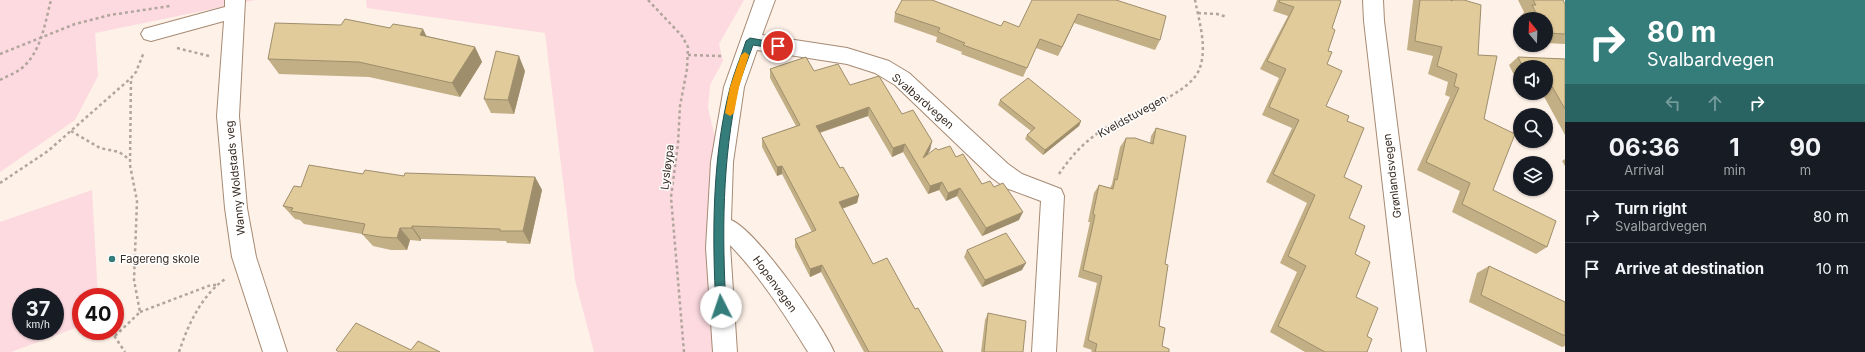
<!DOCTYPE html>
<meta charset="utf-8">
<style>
:root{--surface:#171b24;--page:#20242c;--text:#f1f3f6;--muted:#9ea1a6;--line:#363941}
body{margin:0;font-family:Inter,sans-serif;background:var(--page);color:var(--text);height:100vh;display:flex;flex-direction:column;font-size:15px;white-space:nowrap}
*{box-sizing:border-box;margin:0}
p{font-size:13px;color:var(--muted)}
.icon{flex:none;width:22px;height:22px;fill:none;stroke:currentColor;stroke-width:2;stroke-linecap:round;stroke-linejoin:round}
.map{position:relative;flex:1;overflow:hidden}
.sheet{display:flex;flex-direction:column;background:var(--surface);width:300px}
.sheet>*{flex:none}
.banner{background:#347d7b;color:#fff;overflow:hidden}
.needle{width:26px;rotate:341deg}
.tools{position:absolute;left:1513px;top:12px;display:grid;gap:8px}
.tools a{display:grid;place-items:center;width:40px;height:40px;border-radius:50%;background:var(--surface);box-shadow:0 1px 3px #0004;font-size:20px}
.speed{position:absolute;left:12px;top:288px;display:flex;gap:8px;font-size:20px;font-weight:700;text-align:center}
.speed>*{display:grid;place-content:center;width:52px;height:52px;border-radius:50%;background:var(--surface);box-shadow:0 1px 3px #0004;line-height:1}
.speed small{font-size:10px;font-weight:400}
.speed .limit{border:6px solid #d22;background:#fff;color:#111}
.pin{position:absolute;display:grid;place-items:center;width:34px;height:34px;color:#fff;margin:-17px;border:2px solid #fff;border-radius:50%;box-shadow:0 1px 4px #0007}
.me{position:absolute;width:44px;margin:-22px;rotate:356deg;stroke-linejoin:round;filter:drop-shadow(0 0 3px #0008)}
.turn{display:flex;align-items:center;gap:14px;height:84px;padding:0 16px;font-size:18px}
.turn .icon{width:52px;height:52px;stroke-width:2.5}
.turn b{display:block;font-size:28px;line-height:34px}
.lanes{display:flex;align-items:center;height:38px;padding:0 16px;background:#0003;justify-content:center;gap:20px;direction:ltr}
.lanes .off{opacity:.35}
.eta{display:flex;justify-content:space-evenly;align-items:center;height:68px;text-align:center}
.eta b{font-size:24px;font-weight:700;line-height:28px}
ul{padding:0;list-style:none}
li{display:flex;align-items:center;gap:12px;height:52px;padding:0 16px;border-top:1px solid var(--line)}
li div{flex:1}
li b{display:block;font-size:15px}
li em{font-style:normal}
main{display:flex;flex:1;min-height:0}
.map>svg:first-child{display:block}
.green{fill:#fcdae0;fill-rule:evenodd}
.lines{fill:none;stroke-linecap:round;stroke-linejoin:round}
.minor-casing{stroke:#a68a73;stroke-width:2}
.path{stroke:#b2a59c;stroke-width:2.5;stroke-dasharray:3 3;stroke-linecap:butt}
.minor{fill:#fff;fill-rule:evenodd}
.wall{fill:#c2af85}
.shaded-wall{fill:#9e8e6c}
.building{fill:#e1cb9b;stroke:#9e8e6c}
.route{fill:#347d7b;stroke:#225150}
.slow{fill:#f59e0b}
.poi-dot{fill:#347d7b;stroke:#fff;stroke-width:1.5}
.labels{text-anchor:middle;stroke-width:3;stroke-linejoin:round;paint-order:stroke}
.street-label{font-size:11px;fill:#362a21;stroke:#fff}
.poi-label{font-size:11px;fill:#362a21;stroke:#fff;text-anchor:start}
</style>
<main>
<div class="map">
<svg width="1565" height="352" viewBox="0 0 1565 352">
<rect width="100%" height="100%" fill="#fef1e8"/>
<!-- green -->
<g class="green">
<path d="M0 0H256L95 33 98 76 75 120 0 172Z"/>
<path d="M366 0H744L719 44 723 61 710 85 708 108 717 146 716 352H594L575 280 545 33 367 8Z"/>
<path d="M92 190 98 297H81V326L11 352H0V222ZM21 297H55V331H21Z"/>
</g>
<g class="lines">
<defs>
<g id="minor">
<path d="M225 0H245L239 116 247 208 256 257 287 352H263L232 257 225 208 217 116 224 21 151 41 144 39 141 34 144 29 225 7Z"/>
<path d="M755 0H775L762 35 847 48 889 61 909 73 1008 164 1022 174 1061 189 1064 196 1056 352H1032L1041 201 1006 188 992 178 895 85 875 73 847 64 757 50 744 87 733 162 731 220C757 231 822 324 834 352H808C785 315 760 276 730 245L737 352H713L706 248 711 162 724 87Z"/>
<path d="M1363 0H1383L1384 21 1426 352H1402L1364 21Z"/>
</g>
</defs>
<!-- minor casing -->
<use href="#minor" class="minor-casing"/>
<!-- path -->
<g class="path">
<path d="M648 0 682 36 688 47 687 69 680 106 678 144 671 197 684 352"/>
<path d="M1198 13 1217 14 1227 17"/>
<path d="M177 48 209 56"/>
<path d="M0 54 75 24 110 15 170 6"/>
<path d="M688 55 721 56"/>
<path d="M0 80C7 76 16 73 22 68 41 52 45 23 51 0"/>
<path d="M71 131 100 148 119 152 129 159"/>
<path d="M1059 174C1071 156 1086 140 1104 129 1129 113 1187 97 1199 70 1208 49 1199 21 1195 0"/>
<path d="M0 183 48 151 131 78 136 72 144 52"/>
<path d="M140 312 211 285H217"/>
<path d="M111 331 125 352"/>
<path d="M115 336 140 312 134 280 137 201 130 165 131 78"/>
<path d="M179 352C188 325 201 296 225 279"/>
</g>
<!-- minor -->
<use href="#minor" class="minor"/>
</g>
<!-- wall -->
<g class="wall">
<path d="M1116 0 1160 40 1155 50 1074 23 1058 56 1036 48 1023 77 961 54 962 52 936 42 937 37 894 22 895 13 1001 26 1019 27Z"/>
<path d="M1277 0H1339L1332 28 1328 51 1327 64 1326 106 1347 121 1344 177 1349 218 1355 254 1356 297 1367 336V352H1305L1270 332 1297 272 1280 263 1307 203 1266 182 1292 128 1262 115 1279 78 1260 69 1288 16 1273 11Z"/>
<path d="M1413 0H1464L1478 55 1484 119 1493 190 1547 247 1536 254 1452 212 1460 191 1417 170 1450 97 1445 95 1448 82 1428 74 1433 56 1407 50 1413 1Z"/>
<path d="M1518 0H1563L1565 4V44L1546 43V19H1524L1522 15 1524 12Z"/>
<path d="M427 36 475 47 482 62 460 97 369 77 279 74 268 59Z"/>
<path d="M1518 57 1565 59V135L1542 93H1546V67H1520V87L1509 65Z"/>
<path d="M770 69 814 71 850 85 902 114 932 141 930 150 927 155 938 150 956 157 982 184 994 187 1019 220 982 236 957 196 946 201 939 190 928 194 903 152 892 157 868 116 820 133 840 168 859 195 857 203 842 209 873 264 915 309 943 352H864L821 272 810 277 795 247V239L812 232 782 174 777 176 762 147V138L796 126 770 78Z"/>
<path d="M525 71 514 114 491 113 484 99Z"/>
<path d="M1000 100 1081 121 1079 126 1043 155 1025 139 1027 135 1031 131 998 105Z"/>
<path d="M1156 128 1165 264 1159 326 1162 346 1169 352H1091L1092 350 1083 347 1097 283 1078 277 1090 222H1088L1094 193 1099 185 1110 188 1112 184 1120 147 1126 138 1150 143 1151 136Z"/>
<path d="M1565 159V166L1562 161Z"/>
<path d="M363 174 404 176 535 177 542 190 530 244 507 243 506 241 421 239V241L410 240 407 250H391L373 246 362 234 304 224 300 220 295 219 283 206Z"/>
<path d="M967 250 1022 270 982 287 964 257Z"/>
<path d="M1489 266 1565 336V346L1562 347 1469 302 1477 273Z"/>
<path d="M988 313 1023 352H981L985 320Z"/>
</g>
<!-- shaded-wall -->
<g class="shaded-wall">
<path d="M1078 14 1074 23 1058 56 1062 47Z"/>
<path d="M423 29 431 45 420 35Z"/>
<path d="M475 47 482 62 460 97 452 83Z"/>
<path d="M519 56 525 71 514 114 508 100Z"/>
<path d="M869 107 868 116 815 134 816 126Z"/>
<path d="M1081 121 1079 126 1043 155 1045 150Z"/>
<path d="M932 141 930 150 921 166 923 158Z"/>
<path d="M905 144 903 152 892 157 893 148Z"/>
<path d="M782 166V174L777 176V167Z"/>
<path d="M535 177 542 190 530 244 523 231Z"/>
<path d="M942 182 939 190 928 194 930 186Z"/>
<path d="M960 188 957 196 946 201 948 193Z"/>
<path d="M859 195 857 203 838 210 839 202Z"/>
<path d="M1023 212 1019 220 982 236 986 228Z"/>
<path d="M412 226 421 239V241L412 228Z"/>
<path d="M400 228 410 240 407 250 397 238Z"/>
<path d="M1026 263 1022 270 982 287 985 280Z"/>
<path d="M822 265 821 272 810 277V269Z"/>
</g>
<!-- building -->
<g class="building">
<path d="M902 0H932L1001 26 1004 21 1019 27 1032 0H1116L1166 16 1160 40 1078 14 1062 47 1040 39 1027 68 963 45 965 43 938 32 940 28 895 13Z"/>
<path d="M1280 0H1339L1341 1 1332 28 1335 30 1328 51 1332 52 1327 64 1342 71 1326 106 1349 116 1347 121 1364 128 1344 177 1362 186 1349 218 1365 226 1355 254 1370 262 1356 297 1378 308 1367 336 1372 339 1367 352H1325L1278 326 1306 266 1288 256 1315 195 1273 174 1299 120 1269 107 1286 69 1267 61 1294 7 1279 2Z"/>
<path d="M1420 0H1450L1452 1 1453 0H1464L1481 5 1478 55 1497 56 1484 119 1515 134 1493 190 1556 221 1547 247 1462 204 1470 183 1426 162 1459 88 1454 86 1457 74 1437 66 1442 47 1415 41Z"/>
<path d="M1533 0H1563L1565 4V34L1547 33 1546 32V19H1539L1532 5H1536Z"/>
<path d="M345 19 390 28 393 24 423 29 420 35 475 47 452 83 359 62 268 59 275 23 341 25Z"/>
<path d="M496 51 519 56 508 100 484 99Z"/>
<path d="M806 57 814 71 838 64 850 85 879 76 902 114 913 110 932 141 923 158 936 148 938 150 950 146 956 157 963 154 982 184 990 181 994 187 1003 183 1023 212 986 228 960 188 948 193 942 182 930 186 905 144 893 148 869 107 816 126 840 168 843 167 859 195 839 202 873 264 887 258 915 309 918 308 943 352H869L822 265 810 269 795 239 816 230 782 166 777 167 762 138 800 125 770 69Z"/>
<path d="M1518 57 1565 59V109L1549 81 1546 80V67H1523Z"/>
<path d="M1028 78 1081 121 1045 150 1027 135 1035 128 1000 100Z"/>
<path d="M1156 128 1186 136 1165 264 1168 265 1159 326 1165 328 1162 346 1169 349V352H1095L1097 344 1088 340 1102 276 1083 270 1095 215 1093 214 1099 185 1113 189 1115 179 1117 180 1126 138H1135L1153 144Z"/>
<path d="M309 165 363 174 365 170 404 176 405 173 535 177 523 231H500V229L412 226V228H400L397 238 381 237 362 234 365 224 291 211 293 208 283 206 294 186 301 187Z"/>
<path d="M1006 233 1026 263 985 280 967 250Z"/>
<path d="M1489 266 1565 302V336L1481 295Z"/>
<path d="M988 313 1026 321 1023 352H984Z"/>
<path d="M356 323 411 350 418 341 440 352H339L336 350Z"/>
</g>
<!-- route -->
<path class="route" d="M750 38 778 43 782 46 778 49 753 45C748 59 742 74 738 88 722 160 722 235 726 307L725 311 721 312 717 311 716 307C712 237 712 157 730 88 734 72 741 57 746 41Z"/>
<!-- slow -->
<path class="slow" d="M745 52 749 55 739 87 734 113 730 116 725 113 730 87 741 55Z"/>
<!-- markers -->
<circle class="poi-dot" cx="112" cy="259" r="4"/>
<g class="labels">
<!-- street labels -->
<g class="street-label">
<text transform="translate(923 101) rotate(41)" y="4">Svalbardvegen</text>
<text transform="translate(1132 116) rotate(-29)" y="4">Kveldstuvegen</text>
<text transform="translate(667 167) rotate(-83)" y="4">Lysløypa</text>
<text transform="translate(1392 176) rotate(-97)" y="4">Grønlandsvegen</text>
<text transform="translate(235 178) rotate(-96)" y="4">Wanny Woldstads veg</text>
<text transform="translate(775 284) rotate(54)" y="4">Hopenvegen</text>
</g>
<!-- poi labels -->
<g class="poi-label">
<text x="120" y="263">Fagereng skole</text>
</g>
</g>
</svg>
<div class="tools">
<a><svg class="needle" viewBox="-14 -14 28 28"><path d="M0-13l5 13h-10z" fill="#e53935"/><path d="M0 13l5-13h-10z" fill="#9ea1a6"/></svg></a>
<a><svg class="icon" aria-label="sound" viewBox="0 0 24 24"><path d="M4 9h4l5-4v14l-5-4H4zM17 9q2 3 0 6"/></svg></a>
<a><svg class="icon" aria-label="search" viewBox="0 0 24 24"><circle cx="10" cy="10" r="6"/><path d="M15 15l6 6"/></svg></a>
<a><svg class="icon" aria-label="layers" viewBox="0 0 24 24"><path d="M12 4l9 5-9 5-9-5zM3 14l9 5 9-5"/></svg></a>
</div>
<div class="speed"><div>37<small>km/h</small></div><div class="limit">40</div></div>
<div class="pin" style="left:778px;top:46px;background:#d93025"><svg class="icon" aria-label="arrive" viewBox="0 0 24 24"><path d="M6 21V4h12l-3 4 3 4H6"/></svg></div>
<svg class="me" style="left:721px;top:307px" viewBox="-20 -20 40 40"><circle r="19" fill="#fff"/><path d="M0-13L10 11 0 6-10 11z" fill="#347d7b"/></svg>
</div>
<section class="sheet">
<div class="banner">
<div class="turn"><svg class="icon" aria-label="right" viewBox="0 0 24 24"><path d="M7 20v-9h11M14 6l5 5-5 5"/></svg><div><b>80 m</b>Svalbardvegen</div></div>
<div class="lanes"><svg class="icon off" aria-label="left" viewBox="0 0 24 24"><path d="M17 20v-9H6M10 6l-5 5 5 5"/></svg><svg class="icon off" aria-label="ahead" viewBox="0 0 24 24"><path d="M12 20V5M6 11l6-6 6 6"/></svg><svg class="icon" aria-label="right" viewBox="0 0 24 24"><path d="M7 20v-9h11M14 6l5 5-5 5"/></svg></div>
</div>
<div class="eta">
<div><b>06:36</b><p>Arrival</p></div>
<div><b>1</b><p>min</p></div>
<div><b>90</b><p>m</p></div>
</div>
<ul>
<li><svg class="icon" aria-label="right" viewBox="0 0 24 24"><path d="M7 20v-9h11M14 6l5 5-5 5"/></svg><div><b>Turn right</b><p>Svalbardvegen</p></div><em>80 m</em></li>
<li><svg class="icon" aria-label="arrive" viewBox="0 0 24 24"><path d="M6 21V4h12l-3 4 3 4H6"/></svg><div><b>Arrive at destination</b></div><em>10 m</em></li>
</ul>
</section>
</main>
